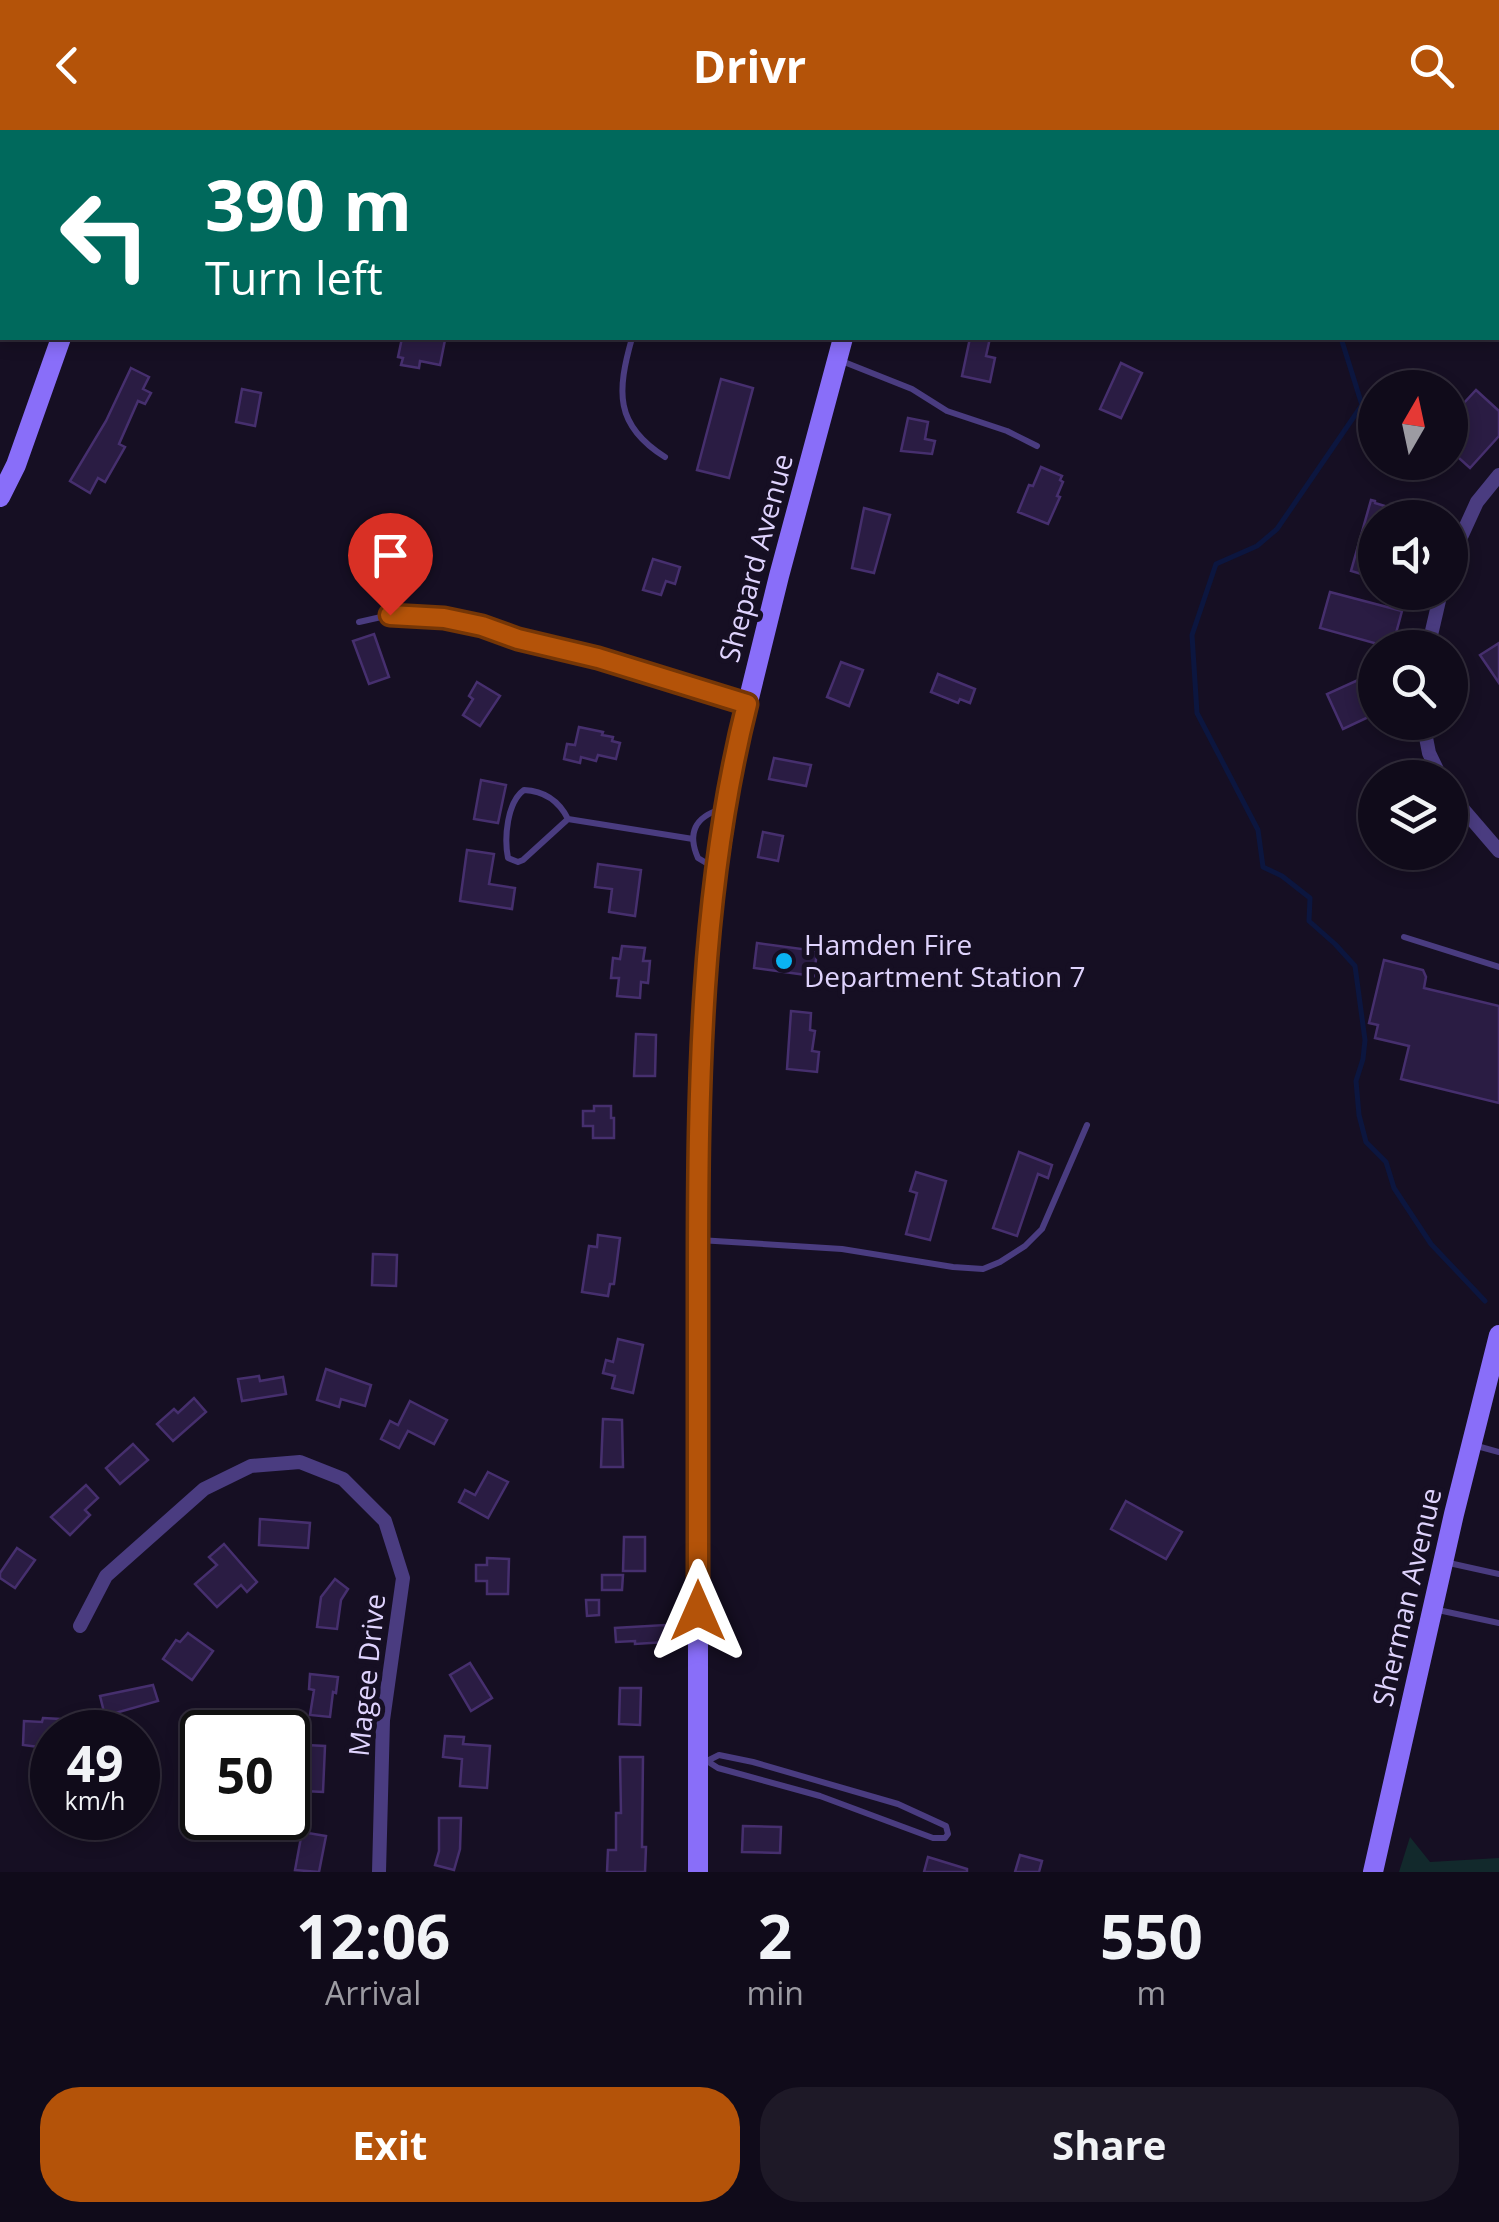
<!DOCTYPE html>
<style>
:root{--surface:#100b1a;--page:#1e1927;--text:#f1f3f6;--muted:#9c9ba2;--line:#302b39;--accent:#b45309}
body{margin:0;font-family:"Open Sans",sans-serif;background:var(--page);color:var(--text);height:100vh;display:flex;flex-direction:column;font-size:38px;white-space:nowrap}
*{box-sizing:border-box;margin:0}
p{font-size:32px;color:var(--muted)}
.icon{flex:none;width:55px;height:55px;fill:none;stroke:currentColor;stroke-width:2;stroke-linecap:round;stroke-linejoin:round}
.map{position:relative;height:1742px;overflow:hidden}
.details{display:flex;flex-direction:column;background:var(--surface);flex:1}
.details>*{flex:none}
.hud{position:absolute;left:0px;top:0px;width:1500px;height:210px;box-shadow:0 5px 15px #0003,0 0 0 2px var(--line);background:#00695c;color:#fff;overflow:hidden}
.needle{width:65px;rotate:9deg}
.buttons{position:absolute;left:1358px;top:240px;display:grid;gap:20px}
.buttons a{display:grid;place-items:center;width:110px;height:110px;border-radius:50%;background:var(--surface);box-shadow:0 5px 15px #0003,0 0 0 2px var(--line);font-size:50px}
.speed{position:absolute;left:30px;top:1580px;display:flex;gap:20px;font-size:50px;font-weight:700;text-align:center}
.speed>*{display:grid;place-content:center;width:130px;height:130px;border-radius:50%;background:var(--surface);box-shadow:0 5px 15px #0003,0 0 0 2px var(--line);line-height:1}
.speed small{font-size:25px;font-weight:400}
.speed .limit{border:5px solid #111;border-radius:15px;background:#fff;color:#111}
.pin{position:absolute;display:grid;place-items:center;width:85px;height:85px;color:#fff;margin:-102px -42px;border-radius:50% 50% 50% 0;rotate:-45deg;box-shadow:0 0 10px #0007}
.pin .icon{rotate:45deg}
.me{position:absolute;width:110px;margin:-55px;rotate:0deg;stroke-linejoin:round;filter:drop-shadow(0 0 8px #0008)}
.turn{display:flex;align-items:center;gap:35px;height:210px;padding:0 40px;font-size:45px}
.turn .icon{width:130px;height:130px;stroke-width:2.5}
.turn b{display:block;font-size:70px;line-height:85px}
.eta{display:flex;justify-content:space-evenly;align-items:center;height:170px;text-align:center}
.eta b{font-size:60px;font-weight:700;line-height:70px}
.primary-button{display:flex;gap:20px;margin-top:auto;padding:20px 40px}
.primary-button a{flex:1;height:115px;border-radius:40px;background:var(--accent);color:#fff;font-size:40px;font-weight:700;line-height:115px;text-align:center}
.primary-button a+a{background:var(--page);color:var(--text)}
header{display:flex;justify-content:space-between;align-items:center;height:130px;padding:0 40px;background:var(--accent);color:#fff;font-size:45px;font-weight:700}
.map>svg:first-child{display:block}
.green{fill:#12292c}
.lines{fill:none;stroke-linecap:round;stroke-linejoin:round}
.stream{stroke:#0c163f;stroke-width:5}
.building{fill:#2a1c43;stroke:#462f6e;stroke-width:2.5}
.lane{stroke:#4a3c80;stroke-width:6}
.street{stroke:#4a3c80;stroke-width:14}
.secondary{stroke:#896ef9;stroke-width:20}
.route-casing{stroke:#753606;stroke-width:25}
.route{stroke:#b45309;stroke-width:18}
.poi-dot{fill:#0ab3f2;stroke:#160f23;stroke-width:4}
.labels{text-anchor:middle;stroke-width:10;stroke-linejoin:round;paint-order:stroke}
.street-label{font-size:28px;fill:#dfd3fd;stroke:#160f23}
.poi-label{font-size:28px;fill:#dfd3fd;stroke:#160f23;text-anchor:start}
</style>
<header><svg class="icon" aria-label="back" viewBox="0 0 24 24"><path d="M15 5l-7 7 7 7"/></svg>Drivr<svg class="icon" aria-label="search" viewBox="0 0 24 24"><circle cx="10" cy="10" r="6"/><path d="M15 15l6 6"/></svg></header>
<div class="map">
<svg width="1499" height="1742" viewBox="0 0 1499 1742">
<rect width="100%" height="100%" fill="#160f23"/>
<!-- green -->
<path class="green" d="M1410 1707 1430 1732 1499 1728V1742H1399Z"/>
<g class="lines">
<!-- stream -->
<g class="stream">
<path d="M1361 0 1363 2"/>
<path d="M1341 208 1362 275 1277 399 1257 416 1216 434 1192 505 1197 583 1258 700 1263 737 1282 746 1310 768 1309 791 1335 814 1355 836 1365 910 1363 929 1356 951 1359 985 1366 1012 1386 1032 1394 1058 1431 1114 1485 1171"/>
</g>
</g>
<!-- building -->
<g class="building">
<path d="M402 208H433L445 210 440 235 420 231 419 238 401 235 403 228 398 227Z"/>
<path d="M970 208H990L986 226 995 228 990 252 962 246Z"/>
<path d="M1121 233 1142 243 1121 288 1100 279Z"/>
<path d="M131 238 149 247 143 259 151 263 145 274 138 271 119 314 125 317 105 352 98 348 90 363 70 351 106 291Z"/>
<path d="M721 249 753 258 729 348 697 340Z"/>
<path d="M242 259 261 263 255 296 236 292Z"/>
<path d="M1476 260 1499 281V306L1470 338 1450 320V288Z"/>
<path d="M908 288 928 292 925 309 935 311 932 324 901 321Z"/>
<path d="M1041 337 1062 346 1060 350 1063 352 1057 366 1060 367 1048 394 1018 382 1029 355 1033 356Z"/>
<path d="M1371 370 1375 371V373L1411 384V388H1375V448L1351 441Z"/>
<path d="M864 378 890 385 874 443 852 438Z"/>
<path d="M653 429 680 437 675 454 666 451 661 465 643 460Z"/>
<path d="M1330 462 1402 481 1392 518 1320 498Z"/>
<path d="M374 504 389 547 369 554 353 511Z"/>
<path d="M1499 513V553L1480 525Z"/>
<path d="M841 532 863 540 849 576 827 567Z"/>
<path d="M938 544 975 559 970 573 960 569 958 573 931 562Z"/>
<path d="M1367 546 1375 562V584L1343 599 1327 564Z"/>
<path d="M477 552 500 566 480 596 463 585 473 569 469 566Z"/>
<path d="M579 597 603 602 602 605 613 607 612 611 620 613 616 629 598 625 596 631 581 627 580 633 564 629 567 614 575 615Z"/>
<path d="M774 628 811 635 806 656 769 649Z"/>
<path d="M481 650 506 655 498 693 474 689Z"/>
<path d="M763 702 783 706 778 731 758 727Z"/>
<path d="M467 720 494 724 489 754 515 758 512 779 460 771Z"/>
<path d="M598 734 641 740 635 786 609 782 612 759 595 757Z"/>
<path d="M757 813 817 821 814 846 754 838Z"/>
<path d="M622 816 645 818 643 831H650L648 853 641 852 640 868 617 866 619 848H611L613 828 620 829Z"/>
<path d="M1384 830 1423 840 1426 847 1424 858 1499 876V973L1401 949 1409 916 1375 908 1378 895 1369 893Z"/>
<path d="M791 881 811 883 810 900 815 901 812 921 819 922 817 942 787 939Z"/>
<path d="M636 904 656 905 655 946H634Z"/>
<path d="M594 976H611V988H614V1008H593V996H583V981H594Z"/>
<path d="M1019 1022 1052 1035 1048 1048 1038 1044 1017 1106 993 1098Z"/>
<path d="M916 1042 946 1051 930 1110 906 1104 917 1063 910 1061Z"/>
<path d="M598 1105 620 1108 614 1154H610L608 1166 582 1162 589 1116 597 1117Z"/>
<path d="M373 1124 397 1125 396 1156 372 1155Z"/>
<path d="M618 1209 643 1215 633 1263 612 1258 615 1246 603 1243 606 1230 613 1232Z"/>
<path d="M326 1239 371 1255 365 1276 341 1269 339 1277 317 1270Z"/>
<path d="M259 1246 260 1251 283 1247 286 1264 242 1271 238 1249Z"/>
<path d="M194 1268 206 1282 173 1311 157 1294 174 1279 178 1283Z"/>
<path d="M410 1271 447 1290 434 1314 408 1301 399 1318 381 1309 390 1291 398 1295Z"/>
<path d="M603 1289 622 1290 623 1337H601Z"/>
<path d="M133 1314 148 1330 120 1354 106 1338Z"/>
<path d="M488 1342 508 1352 488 1388 459 1372 465 1360 475 1365Z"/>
<path d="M86 1355 98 1368 85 1380 90 1385 70 1405 51 1387Z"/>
<path d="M1126 1371 1182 1402 1166 1429 1111 1399Z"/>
<path d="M260 1389 310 1393 308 1418 259 1415Z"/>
<path d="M624 1407H645V1441H623Z"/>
<path d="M224 1414 257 1452 247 1462 241 1455 217 1477 195 1454 217 1435 209 1427Z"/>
<path d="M17 1418 35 1430 15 1458 0 1448V1443Z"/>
<path d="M487 1428 509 1429 508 1464H487V1451H476V1435H487Z"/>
<path d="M602 1445H623L622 1460H602Z"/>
<path d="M335 1449 348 1459 341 1470 337 1499 317 1497 321 1467Z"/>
<path d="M586 1470H599V1485L587 1486Z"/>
<path d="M665 1495 666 1512 635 1514V1511L616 1512 615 1498Z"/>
<path d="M188 1503 213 1521 192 1550 163 1529 176 1510 180 1512Z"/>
<path d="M470 1533 492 1568 471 1581 450 1545Z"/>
<path d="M310 1544 338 1547 336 1563 333 1562 330 1587 310 1585 314 1560 309 1559Z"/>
<path d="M153 1555 158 1571 105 1586 100 1566Z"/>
<path d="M620 1558H641L640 1595 619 1594Z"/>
<path d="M43 1588 60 1589V1602H52V1613L39 1612V1617L23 1615 24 1591 42 1592Z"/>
<path d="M445 1606 464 1607 463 1614 490 1616 487 1658 460 1656 462 1629 443 1627Z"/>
<path d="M306 1615 325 1616 323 1662 304 1661Z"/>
<path d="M620 1627H643L642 1717H646L645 1742H607L608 1720H616V1683H621Z"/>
<path d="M439 1688H461L460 1719 454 1740 435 1735 439 1721Z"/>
<path d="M743 1696 781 1697 780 1723 742 1722Z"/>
<path d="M302 1702 326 1706 319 1742 295 1740Z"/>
<path d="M1020 1725 1042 1731 1039 1742H1015Z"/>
<path d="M928 1727 967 1739V1742H924Z"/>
</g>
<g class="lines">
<!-- lane -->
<g class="lane">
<path d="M632 208C617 261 614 295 665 327"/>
<path d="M839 230 912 259 947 281 1007 301 1037 316"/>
<path d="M359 492 390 485 445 487 482 496 518 509 573 520 746 574"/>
<path d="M568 689 523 730 518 732 508 728C504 708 507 672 524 660 545 661 559 671 568 689L693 709"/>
<path d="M713 737 698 728C687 703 695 687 721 679"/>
<path d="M1404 807 1499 837"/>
<path d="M699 1110 842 1119 953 1137 983 1139 1000 1132 1025 1116 1042 1099 1087 995"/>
<path d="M1477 1316 1499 1322"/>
<path d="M1449 1433 1499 1444"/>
<path d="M1438 1480 1499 1493"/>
<path d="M700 1630 707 1631 719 1625 753 1632 898 1674 946 1696 948 1704 945 1708H933L820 1666 718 1638 707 1631"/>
</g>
<!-- street -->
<g class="street">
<path d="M0 58 2 60"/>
<path d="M1450 431 1477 372 1499 345"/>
<path d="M1428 518 1441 462"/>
<path d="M1423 592 1429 623 1441 648"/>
<path d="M1450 664 1499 721"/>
<path d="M80 1496 106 1446 204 1359 251 1336 300 1332 343 1349 385 1391 403 1448 383 1590 379 1742"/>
</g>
<!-- secondary -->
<g class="secondary">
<path d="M898 2 899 0"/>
<path d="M0 367 16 335 61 208"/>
<path d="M698 1742V970L711 787 734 629 779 446 843 208"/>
<path d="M1373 1742 1454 1384 1499 1205"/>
</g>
</g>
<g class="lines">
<defs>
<path id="route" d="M390 485 444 488 482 496 518 509 598 528 747 574C700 760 698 956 698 1147 698 1258 698 1370 698 1481"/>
</defs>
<!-- route casing -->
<use href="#route" class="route-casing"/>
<!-- route -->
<use href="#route" class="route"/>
</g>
<!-- markers -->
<circle class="poi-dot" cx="784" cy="831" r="10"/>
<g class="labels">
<!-- street labels -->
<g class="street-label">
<text transform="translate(756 428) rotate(-75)" y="10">Shepard Avenue</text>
<text transform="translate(1407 1467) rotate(-77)" y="10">Sherman Avenue</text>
<text transform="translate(367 1545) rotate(-84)" y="10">Magee Drive</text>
</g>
<!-- poi labels -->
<g class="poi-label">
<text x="804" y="825">Hamden Fire<tspan x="804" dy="32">Department Station 7</tspan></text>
</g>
</g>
</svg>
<div class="buttons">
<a><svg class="needle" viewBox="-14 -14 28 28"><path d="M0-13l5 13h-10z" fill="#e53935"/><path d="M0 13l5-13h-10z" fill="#9c9ba2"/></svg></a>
<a><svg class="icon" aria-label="sound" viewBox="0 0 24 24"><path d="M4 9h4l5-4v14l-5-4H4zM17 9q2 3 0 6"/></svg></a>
<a><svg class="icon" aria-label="search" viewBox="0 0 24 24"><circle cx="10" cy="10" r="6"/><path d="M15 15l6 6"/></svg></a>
<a><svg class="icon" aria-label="layers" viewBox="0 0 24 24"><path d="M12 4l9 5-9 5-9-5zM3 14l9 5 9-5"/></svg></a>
</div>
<div class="speed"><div>49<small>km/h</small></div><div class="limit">50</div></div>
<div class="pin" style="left:390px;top:485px;background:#d93025"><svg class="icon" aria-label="arrive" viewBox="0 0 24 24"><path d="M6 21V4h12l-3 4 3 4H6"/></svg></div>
<svg class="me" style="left:698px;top:1481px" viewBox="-20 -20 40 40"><path d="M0-17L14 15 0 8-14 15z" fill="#b45309" stroke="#fff" stroke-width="4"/></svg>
<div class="hud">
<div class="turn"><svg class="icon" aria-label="left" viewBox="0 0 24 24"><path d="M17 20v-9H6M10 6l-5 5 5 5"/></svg><div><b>390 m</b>Turn left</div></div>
</div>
</div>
<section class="details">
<div class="eta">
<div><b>12:06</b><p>Arrival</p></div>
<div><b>2</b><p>min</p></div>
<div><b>550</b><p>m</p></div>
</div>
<div class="primary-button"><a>Exit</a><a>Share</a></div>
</section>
